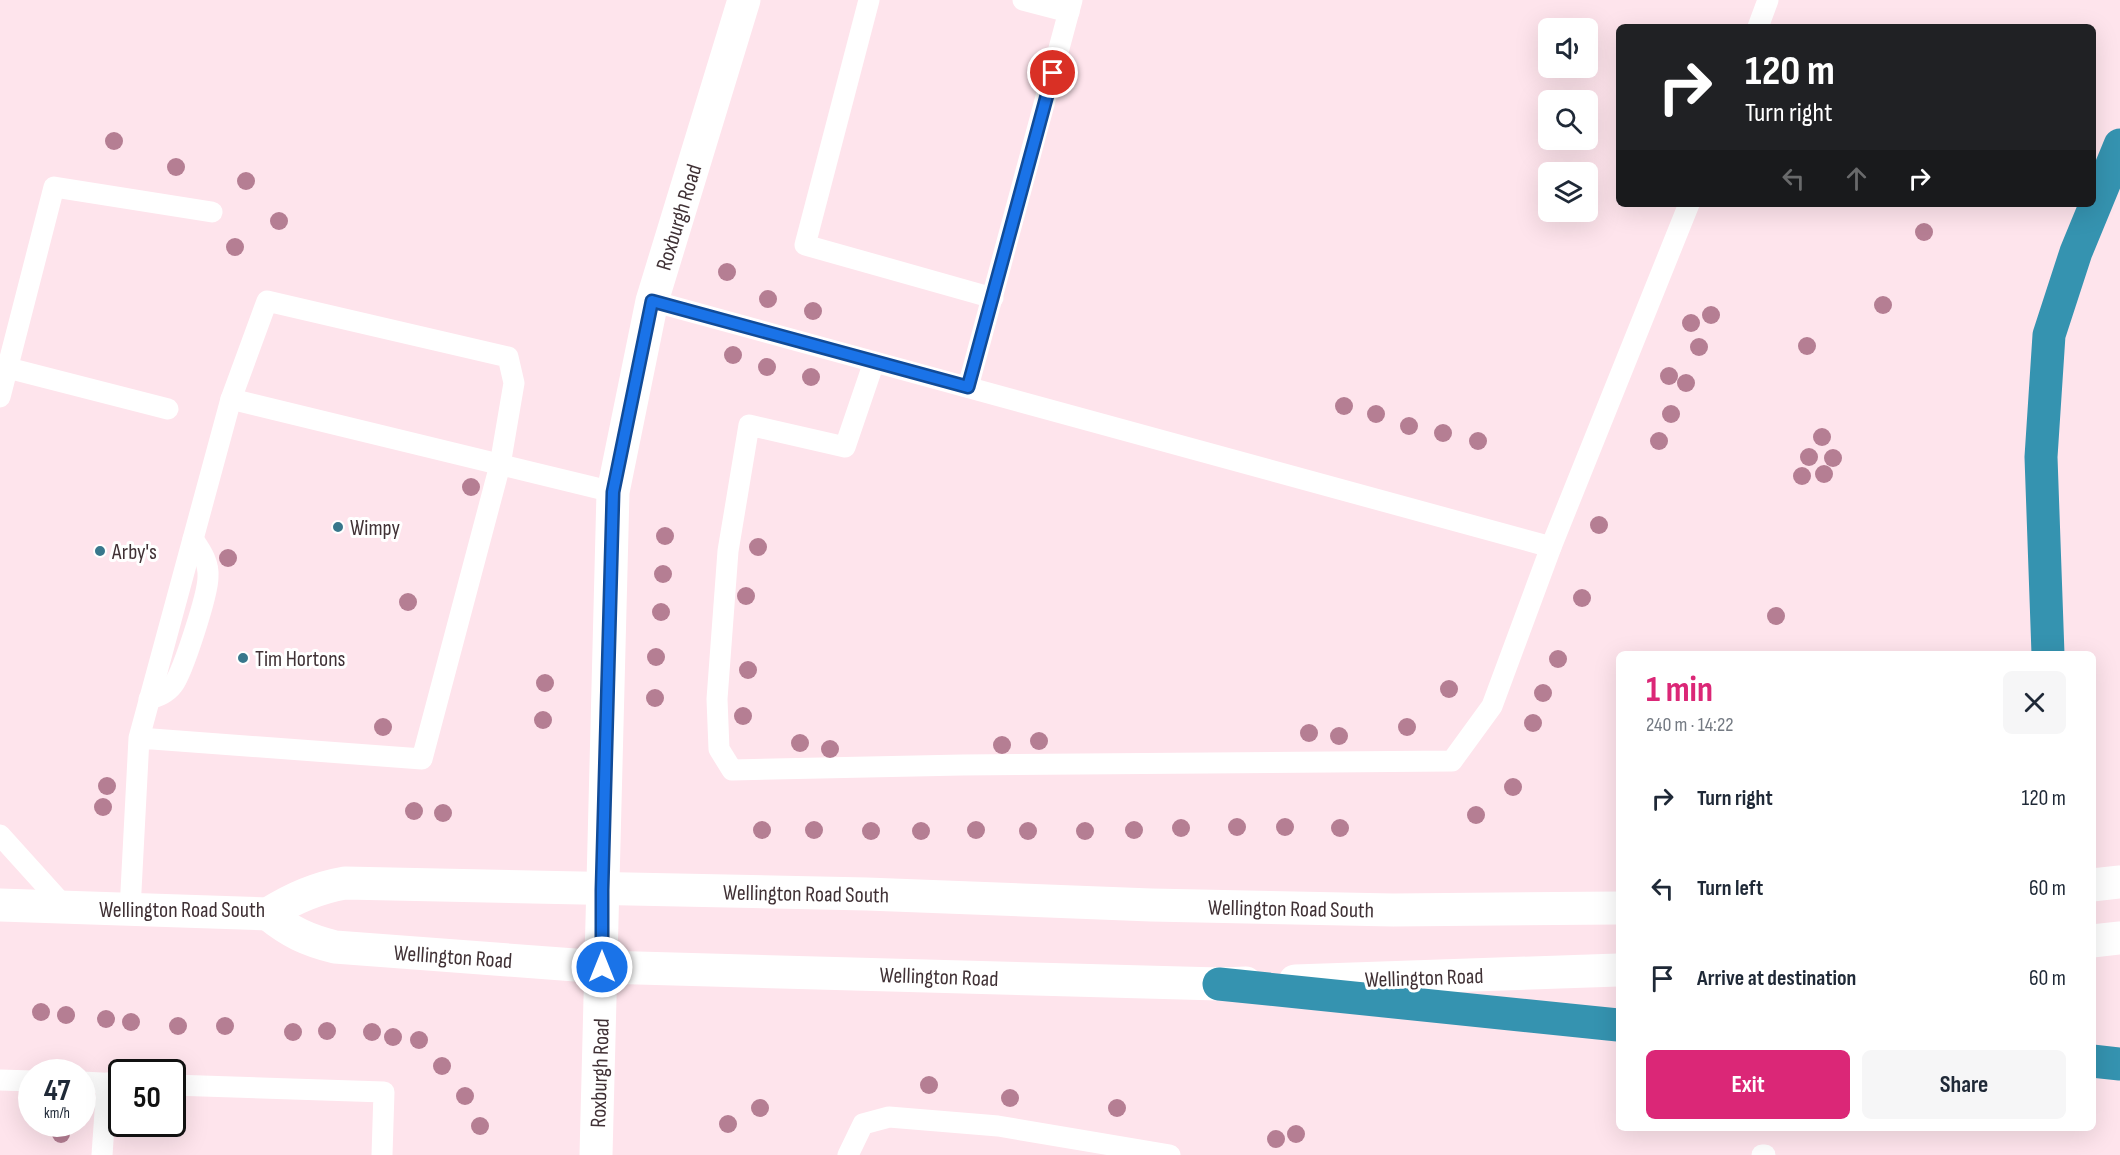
<!DOCTYPE html>
<meta charset="utf-8">
<style>
:root{--surface:#fff;--page:#f6f6f7;--text:#1f2937;--muted:#747a83;--accent:#db2777}
body{margin:0;font-family:"Sofia Sans Condensed",sans-serif;background:var(--page);color:var(--text);height:100vh;display:flex;flex-direction:column;font-size:22px;white-space:nowrap}
*{box-sizing:border-box;margin:0}
p{font-size:20px;color:var(--muted)}
.icon{flex:none;width:33px;height:33px;fill:none;stroke:currentColor;stroke-width:2;stroke-linecap:round;stroke-linejoin:round}
.map{position:relative;flex:1;overflow:hidden}
.details{position:absolute;left:1616px;top:651px;width:480px;height:480px;display:flex;flex-direction:column;background:var(--surface);border-radius:9px;box-shadow:0 6px 24px #0002}
.details>*{flex:none}
.hud{position:absolute;left:1616px;top:24px;width:480px;height:183px;border-radius:9px;box-shadow:0 6px 24px #0002;background:#202124;color:#fff;overflow:hidden}
.fabs{position:absolute;left:1538px;top:18px;display:grid;gap:12px}
.fabs a{display:grid;place-items:center;width:60px;height:60px;border-radius:9px;background:var(--surface);box-shadow:0 6px 24px #0002;font-size:30px}
.speed{position:absolute;left:18px;top:1059px;display:flex;gap:12px;font-size:30px;font-weight:700;text-align:center}
.speed>*{display:grid;place-content:center;width:78px;height:78px;border-radius:50%;background:var(--surface);box-shadow:0 6px 24px #0002;line-height:1}
.speed small{font-size:15px;font-weight:400}
.speed .limit{border:3px solid #111;border-radius:9px;background:#fff;color:#111}
.pin{position:absolute;display:grid;place-items:center;width:51px;height:51px;color:#fff;margin:-26px;border:3px solid #fff;border-radius:50%;box-shadow:0 2px 6px #0007}
.me{position:absolute;width:66px;margin:-33px;rotate:0deg;stroke-linejoin:round;filter:drop-shadow(0 0 4px #0008)}
.turn{display:flex;align-items:center;gap:21px;height:126px;padding:0 30px;font-size:27px}
.turn .icon{width:78px;height:78px;stroke-width:2.5}
.turn b{display:block;font-size:42px;line-height:51px}
.lanes{display:flex;align-items:center;height:57px;padding:0 30px;background:#0003;justify-content:center;gap:30px;direction:ltr}
.lanes .off{opacity:.35}
.round{display:grid;place-items:center;flex:none;width:63px;height:63px;border-radius:9px;background:var(--page)}
.headline{display:flex;align-items:center;justify-content:space-between;height:102px;padding:0 30px}
h1{font-size:36px;font-weight:700;line-height:45px;color:var(--accent)}
.button{display:flex;gap:12px;margin-top:auto;padding:12px 30px}
.button a{flex:1;height:69px;border-radius:9px;background:var(--accent);color:#fff;font-size:24px;font-weight:700;line-height:69px;text-align:center}
.button a+a{background:var(--page);color:var(--text)}
ul{padding:0;list-style:none}
li{display:flex;align-items:center;gap:18px;height:90px;padding:0 30px}
li div{flex:1}
li b{display:block;font-size:22px}
li em{font-style:normal}
.map>svg:first-child{display:block}
.lines{fill:none;stroke-linecap:round;stroke-linejoin:round}
.lane{stroke:#fff;stroke-width:21}
.secondary{stroke:#fff;stroke-width:33}
.highway{stroke:#3593b0;stroke-width:33}
.tree{fill:#b57e93}
.route-casing{stroke:#114b97;stroke-width:15}
.route{stroke:#1a73e8;stroke-width:10}
.poi-dot{fill:#38778c;stroke:#fff;stroke-width:2}
.labels{text-anchor:middle;stroke-width:6;stroke-linejoin:round;paint-order:stroke}
.street-label{font-size:22px;fill:#403135;stroke:#fff}
.poi-label{font-size:22px;fill:#403135;stroke:#fff;text-anchor:start}
</style>
<div class="map">
<svg width="2120" height="1155" viewBox="0 0 2120 1155">
<rect width="100%" height="100%" fill="#fee4ec"/>
<g class="lines">
<!-- lane -->
<g class="lane">
<path d="M869 0 805 245 993 298"/>
<path d="M1023 0 1069 12"/>
<path d="M1758 27 1768 0"/>
<path d="M652 301 1551 547 1689 204"/>
<path d="M874 362 845 447 749 425 728 551 717 699 719 749 732 770 962 765 1452 761 1492 706 1551 547"/>
<path d="M8 368 168 409"/>
<path d="M968 387 1072 0"/>
<path d="M0 397 54 187 212 212"/>
<path d="M231 399 613 492"/>
<path d="M149 699C159 696 167 693 173 685 183 672 208 594 208 577 209 562 201 551 193 539"/>
<path d="M0 835 65 907"/>
<path d="M130 910 139 738 422 759 500 465 514 383 508 357 267 301 231 399 139 738"/>
<path d="M0 1080 32 1081"/>
<path d="M82 1082 121 1084"/>
<path d="M172 1085 384 1092 382 1155"/>
<path d="M102 1155 107 1083"/>
<path d="M848 1155 863 1124 889 1117 998 1126 1170 1155"/>
<path d="M1762 1155H1765"/>
</g>
<!-- secondary -->
<g class="secondary">
<path d="M2092 885 2120 882"/>
<path d="M0 905 268 914C293 898 316 888 345 883L867 894 1151 905 1393 910 1618 908"/>
<path d="M268 914C290 932 307 940 335 947L602 967 1219 984 1246 983"/>
<path d="M2092 941 2120 938"/>
<path d="M1295 981 1618 970"/>
<path d="M596 1155 613 492 652 301 744 0"/>
</g>
<!-- highway -->
<g class="highway">
<path d="M2048 654 2041 457 2049 335 2076 252 2120 145"/>
<path d="M1219 984 1618 1025"/>
<path d="M2092 1061 2120 1064"/>
</g>
</g>
<!-- trees -->
<g class="tree">
<circle cx="114" cy="141" r="9"/>
<circle cx="176" cy="167" r="9"/>
<circle cx="246" cy="181" r="9"/>
<circle cx="279" cy="221" r="9"/>
<circle cx="1924" cy="232" r="9"/>
<circle cx="235" cy="247" r="9"/>
<circle cx="727" cy="272" r="9"/>
<circle cx="768" cy="299" r="9"/>
<circle cx="1883" cy="305" r="9"/>
<circle cx="813" cy="311" r="9"/>
<circle cx="1711" cy="315" r="9"/>
<circle cx="1691" cy="323" r="9"/>
<circle cx="1807" cy="346" r="9"/>
<circle cx="1699" cy="347" r="9"/>
<circle cx="733" cy="355" r="9"/>
<circle cx="767" cy="367" r="9"/>
<circle cx="1669" cy="376" r="9"/>
<circle cx="811" cy="377" r="9"/>
<circle cx="1686" cy="383" r="9"/>
<circle cx="1344" cy="406" r="9"/>
<circle cx="1376" cy="414" r="9"/>
<circle cx="1671" cy="414" r="9"/>
<circle cx="1409" cy="426" r="9"/>
<circle cx="1443" cy="433" r="9"/>
<circle cx="1822" cy="437" r="9"/>
<circle cx="1478" cy="441" r="9"/>
<circle cx="1659" cy="441" r="9"/>
<circle cx="1809" cy="457" r="9"/>
<circle cx="1833" cy="458" r="9"/>
<circle cx="1824" cy="474" r="9"/>
<circle cx="1802" cy="476" r="9"/>
<circle cx="471" cy="487" r="9"/>
<circle cx="1599" cy="525" r="9"/>
<circle cx="665" cy="536" r="9"/>
<circle cx="758" cy="547" r="9"/>
<circle cx="228" cy="558" r="9"/>
<circle cx="663" cy="574" r="9"/>
<circle cx="746" cy="596" r="9"/>
<circle cx="1582" cy="598" r="9"/>
<circle cx="408" cy="602" r="9"/>
<circle cx="661" cy="612" r="9"/>
<circle cx="1776" cy="616" r="9"/>
<circle cx="656" cy="657" r="9"/>
<circle cx="1558" cy="659" r="9"/>
<circle cx="748" cy="670" r="9"/>
<circle cx="545" cy="683" r="9"/>
<circle cx="1449" cy="689" r="9"/>
<circle cx="1543" cy="693" r="9"/>
<circle cx="655" cy="698" r="9"/>
<circle cx="743" cy="716" r="9"/>
<circle cx="543" cy="720" r="9"/>
<circle cx="1533" cy="723" r="9"/>
<circle cx="383" cy="727" r="9"/>
<circle cx="1407" cy="727" r="9"/>
<circle cx="1309" cy="733" r="9"/>
<circle cx="1339" cy="736" r="9"/>
<circle cx="1039" cy="741" r="9"/>
<circle cx="800" cy="743" r="9"/>
<circle cx="1002" cy="745" r="9"/>
<circle cx="830" cy="749" r="9"/>
<circle cx="107" cy="786" r="9"/>
<circle cx="1513" cy="787" r="9"/>
<circle cx="103" cy="807" r="9"/>
<circle cx="414" cy="811" r="9"/>
<circle cx="443" cy="813" r="9"/>
<circle cx="1476" cy="815" r="9"/>
<circle cx="1237" cy="827" r="9"/>
<circle cx="1285" cy="827" r="9"/>
<circle cx="1181" cy="828" r="9"/>
<circle cx="1340" cy="828" r="9"/>
<circle cx="762" cy="830" r="9"/>
<circle cx="814" cy="830" r="9"/>
<circle cx="976" cy="830" r="9"/>
<circle cx="1134" cy="830" r="9"/>
<circle cx="871" cy="831" r="9"/>
<circle cx="921" cy="831" r="9"/>
<circle cx="1028" cy="831" r="9"/>
<circle cx="1085" cy="831" r="9"/>
<circle cx="41" cy="1012" r="9"/>
<circle cx="66" cy="1015" r="9"/>
<circle cx="106" cy="1019" r="9"/>
<circle cx="131" cy="1022" r="9"/>
<circle cx="178" cy="1026" r="9"/>
<circle cx="225" cy="1026" r="9"/>
<circle cx="327" cy="1031" r="9"/>
<circle cx="293" cy="1032" r="9"/>
<circle cx="372" cy="1032" r="9"/>
<circle cx="393" cy="1037" r="9"/>
<circle cx="419" cy="1040" r="9"/>
<circle cx="442" cy="1066" r="9"/>
<circle cx="929" cy="1085" r="9"/>
<circle cx="465" cy="1096" r="9"/>
<circle cx="1010" cy="1098" r="9"/>
<circle cx="760" cy="1108" r="9"/>
<circle cx="1117" cy="1108" r="9"/>
<circle cx="728" cy="1124" r="9"/>
<circle cx="480" cy="1126" r="9"/>
<circle cx="61" cy="1134" r="9"/>
<circle cx="1296" cy="1134" r="9"/>
<circle cx="1276" cy="1139" r="9"/>
</g>
<g class="lines">
<defs>
<path id="route" d="M602 967V890L613 492 652 301 968 387 1053 73"/>
</defs>
<!-- route casing -->
<use href="#route" class="route-casing"/>
<!-- route -->
<use href="#route" class="route"/>
</g>
<!-- markers -->
<g class="poi-dot">
<circle cx="338" cy="527" r="6"/>
<circle cx="100" cy="551" r="6"/>
<circle cx="243" cy="658" r="6"/>
</g>
<g class="labels">
<!-- street labels -->
<g class="street-label">
<text transform="translate(678 217) rotate(-73)" y="8">Roxburgh Road</text>
<text transform="translate(806 893) rotate(1)" y="8">Wellington Road South</text>
<text transform="translate(1291 908) rotate(1)" y="8">Wellington Road South</text>
<text x="182" y="917">Wellington Road South</text>
<text transform="translate(453 956) rotate(4)" y="8">Wellington Road</text>
<text transform="translate(939 976) rotate(2)" y="8">Wellington Road</text>
<text transform="translate(1424 977) rotate(-2)" y="8">Wellington Road</text>
<text transform="translate(599 1073) rotate(-88)" y="8">Roxburgh Road</text>
</g>
<!-- poi labels -->
<g class="poi-label">
<text x="350" y="535">Wimpy</text>
<text x="112" y="559">Arby's</text>
<text x="255" y="666">Tim Hortons</text>
</g>
</g>
</svg>
<div class="fabs">
<a><svg class="icon" aria-label="sound" viewBox="0 0 24 24"><path d="M4 9h4l5-4v14l-5-4H4zM17 9q2 3 0 6"/></svg></a>
<a><svg class="icon" aria-label="search" viewBox="0 0 24 24"><circle cx="10" cy="10" r="6"/><path d="M15 15l6 6"/></svg></a>
<a><svg class="icon" aria-label="layers" viewBox="0 0 24 24"><path d="M12 4l9 5-9 5-9-5zM3 14l9 5 9-5"/></svg></a>
</div>
<div class="speed"><div>47<small>km/h</small></div><div class="limit">50</div></div>
<div class="pin" style="left:1053px;top:73px;background:#d93025"><svg class="icon" aria-label="arrive" viewBox="0 0 24 24"><path d="M6 21V4h12l-3 4 3 4H6"/></svg></div>
<svg class="me" style="left:602px;top:967px" viewBox="-20 -20 40 40"><circle r="17" fill="#1a73e8" stroke="#fff" stroke-width="3"/><path d="M0-11L8 9 0 5-8 9z" fill="#fff"/></svg>
<div class="hud">
<div class="turn"><svg class="icon" aria-label="right" viewBox="0 0 24 24"><path d="M7 20v-9h11M14 6l5 5-5 5"/></svg><div><b>120 m</b>Turn right</div></div>
<div class="lanes"><svg class="icon off" aria-label="left" viewBox="0 0 24 24"><path d="M17 20v-9H6M10 6l-5 5 5 5"/></svg><svg class="icon off" aria-label="ahead" viewBox="0 0 24 24"><path d="M12 20V5M6 11l6-6 6 6"/></svg><svg class="icon" aria-label="right" viewBox="0 0 24 24"><path d="M7 20v-9h11M14 6l5 5-5 5"/></svg></div>
</div>
<section class="details">
<div class="headline"><div><h1>1 min</h1><p>240 m · 14:22</p></div><a class="round"><svg class="icon" aria-label="close" viewBox="0 0 24 24"><path d="M6 6l12 12M18 6L6 18"/></svg></a></div>
<ul>
<li><svg class="icon" aria-label="right" viewBox="0 0 24 24"><path d="M7 20v-9h11M14 6l5 5-5 5"/></svg><div><b>Turn right</b></div><em>120 m</em></li>
<li><svg class="icon" aria-label="left" viewBox="0 0 24 24"><path d="M17 20v-9H6M10 6l-5 5 5 5"/></svg><div><b>Turn left</b></div><em>60 m</em></li>
<li><svg class="icon" aria-label="arrive" viewBox="0 0 24 24"><path d="M6 21V4h12l-3 4 3 4H6"/></svg><div><b>Arrive at destination</b></div><em>60 m</em></li>
</ul>
<div class="button"><a>Exit</a><a>Share</a></div>
</section>
</div>
